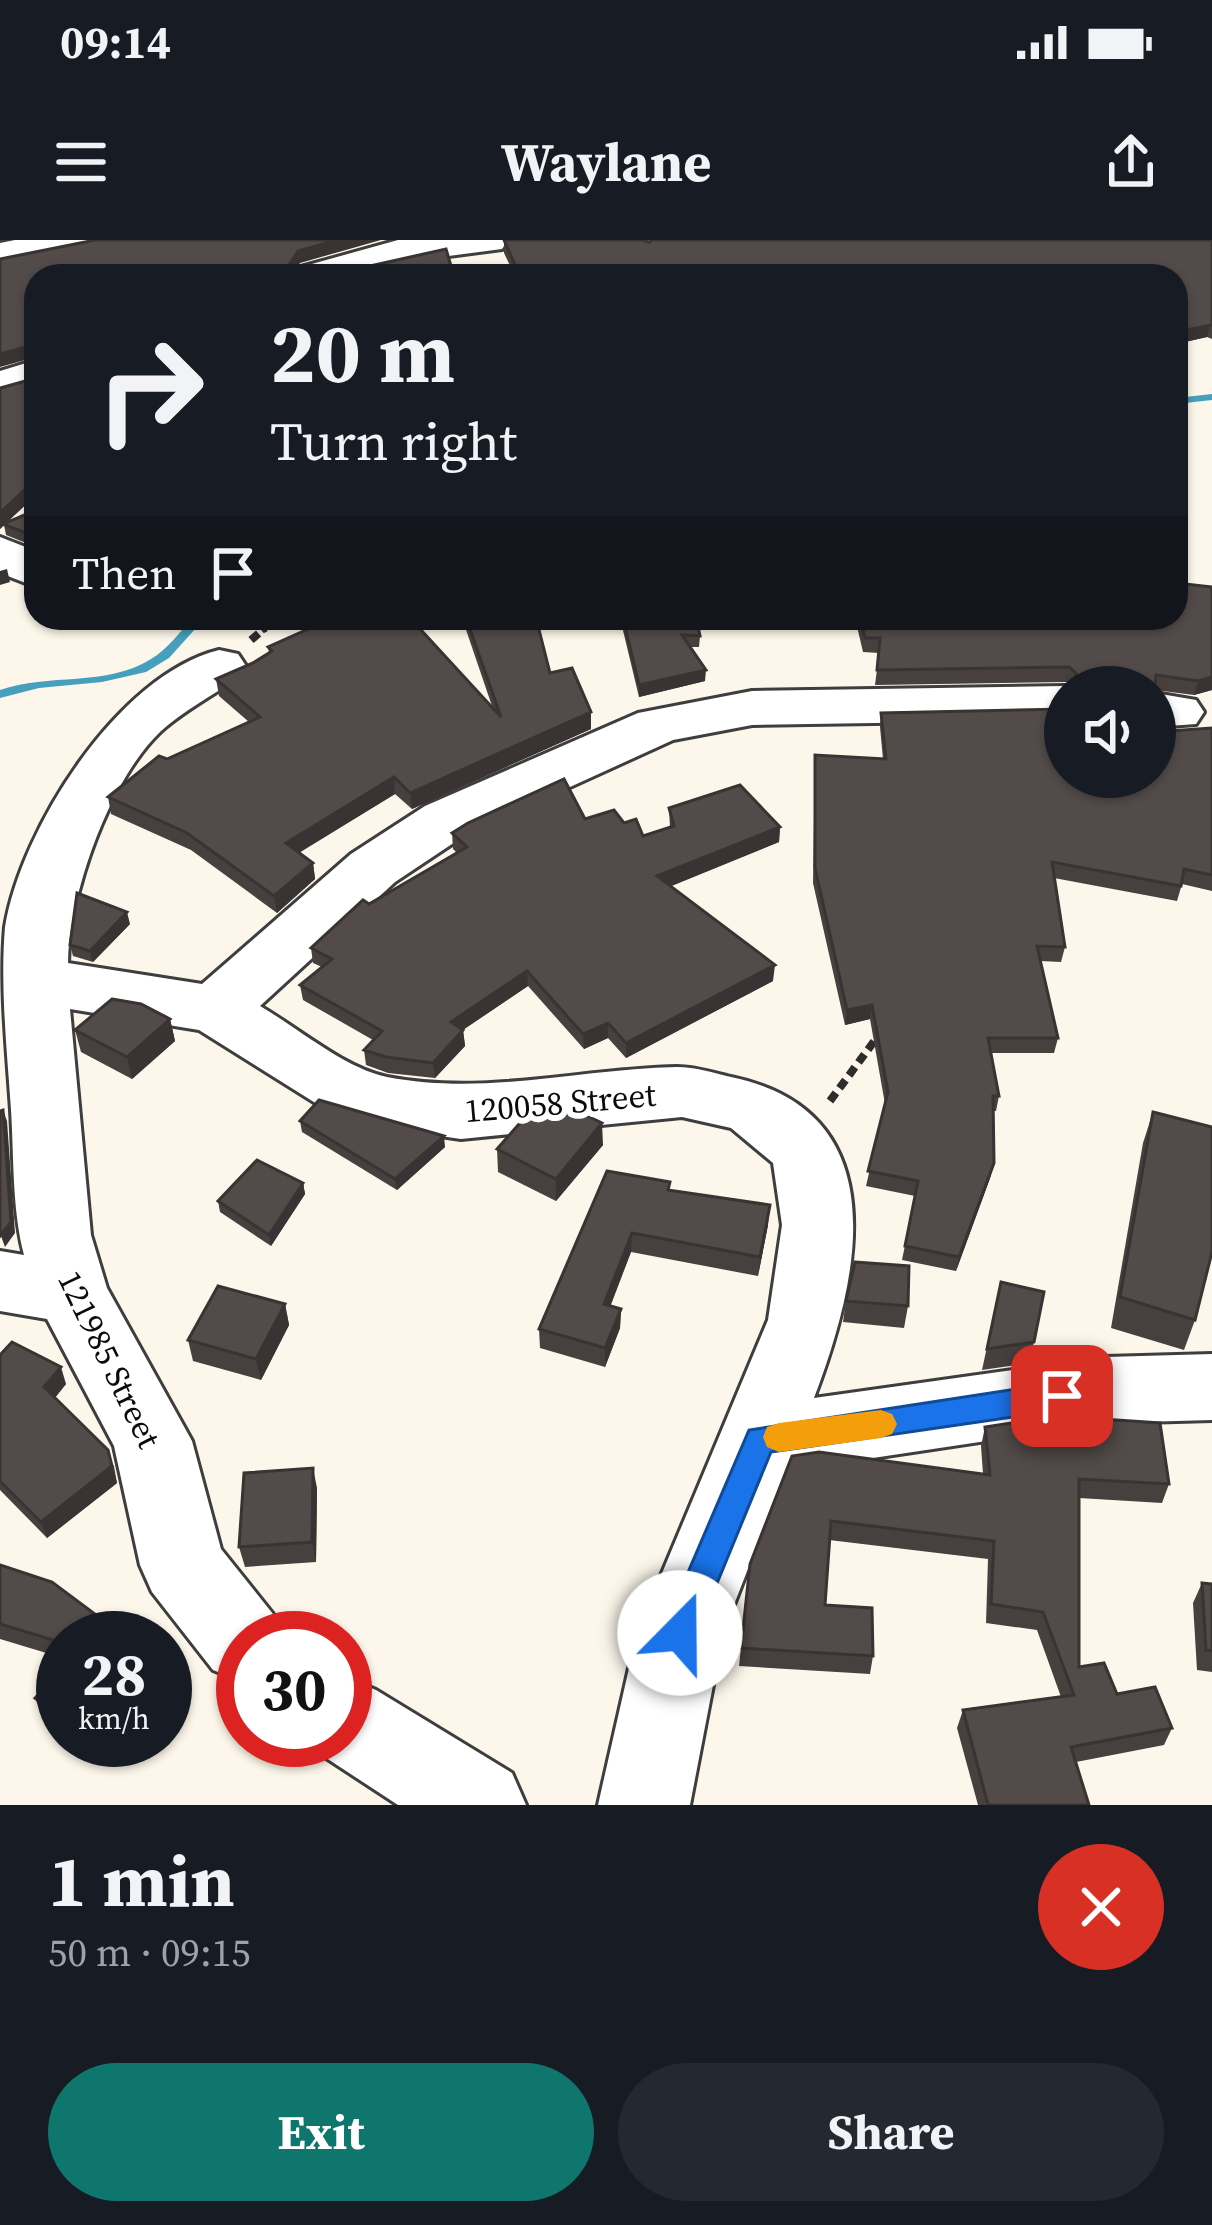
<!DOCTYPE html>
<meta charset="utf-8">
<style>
:root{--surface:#171b24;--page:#242831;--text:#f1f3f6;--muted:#9ea1a6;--accent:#0f766e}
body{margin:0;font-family:"Source Serif 4",serif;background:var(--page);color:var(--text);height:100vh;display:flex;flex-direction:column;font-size:45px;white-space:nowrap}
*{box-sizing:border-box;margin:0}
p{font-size:39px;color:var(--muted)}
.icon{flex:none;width:66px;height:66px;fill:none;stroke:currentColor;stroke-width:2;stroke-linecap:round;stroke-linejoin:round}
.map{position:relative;height:1565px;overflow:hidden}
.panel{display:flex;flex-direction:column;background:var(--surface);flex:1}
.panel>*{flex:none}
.top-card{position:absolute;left:24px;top:24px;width:1164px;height:366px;border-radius:36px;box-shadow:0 3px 9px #0004;background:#171b24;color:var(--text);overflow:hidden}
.controls{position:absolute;left:1044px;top:426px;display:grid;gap:24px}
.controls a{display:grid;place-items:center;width:132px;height:132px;border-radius:50%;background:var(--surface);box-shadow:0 3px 9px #0004;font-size:60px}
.speed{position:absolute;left:36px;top:1371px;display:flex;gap:24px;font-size:60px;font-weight:700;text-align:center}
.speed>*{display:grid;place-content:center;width:156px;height:156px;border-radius:50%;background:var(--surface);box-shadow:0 3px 9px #0004;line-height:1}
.speed small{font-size:30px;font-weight:400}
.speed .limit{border:18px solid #d22;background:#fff;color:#111}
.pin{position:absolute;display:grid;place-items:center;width:102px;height:102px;color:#fff;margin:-51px;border-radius:24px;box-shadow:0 6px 18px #0006}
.me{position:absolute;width:132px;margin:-66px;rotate:22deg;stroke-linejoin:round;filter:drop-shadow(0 0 9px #0008)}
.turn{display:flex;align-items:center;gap:42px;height:252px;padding:0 48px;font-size:54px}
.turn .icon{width:156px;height:156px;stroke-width:2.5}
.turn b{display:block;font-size:84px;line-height:102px}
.then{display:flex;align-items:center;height:114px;padding:0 48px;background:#0003;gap:24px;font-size:45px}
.round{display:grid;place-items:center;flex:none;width:126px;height:126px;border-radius:63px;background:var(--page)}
.headline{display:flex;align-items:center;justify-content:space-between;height:204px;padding:0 48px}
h1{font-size:72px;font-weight:700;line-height:90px}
.action{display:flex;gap:24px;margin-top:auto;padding:24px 48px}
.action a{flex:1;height:138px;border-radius:72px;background:var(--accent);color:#fff;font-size:48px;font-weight:700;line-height:138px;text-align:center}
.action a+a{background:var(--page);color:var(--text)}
.status{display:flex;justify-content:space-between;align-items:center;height:84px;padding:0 60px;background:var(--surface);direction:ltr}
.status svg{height:33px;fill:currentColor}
header{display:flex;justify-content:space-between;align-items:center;height:156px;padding:0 48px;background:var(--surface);font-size:54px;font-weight:700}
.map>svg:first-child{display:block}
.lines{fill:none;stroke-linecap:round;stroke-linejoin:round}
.stream{fill:#459fbd;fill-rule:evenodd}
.minor-casing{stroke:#3e3e3e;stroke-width:6}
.path-far1{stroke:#2d2d2d;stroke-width:6;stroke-dasharray:9 4.5;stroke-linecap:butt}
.path{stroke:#2d2d2d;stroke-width:8;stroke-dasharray:10 6;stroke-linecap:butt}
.minor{fill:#fff;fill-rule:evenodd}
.wall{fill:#47403f}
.shaded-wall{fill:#393433}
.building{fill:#524b49;stroke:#393433;stroke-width:3}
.route{fill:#1a73e8;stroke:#114b97;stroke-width:3}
.slow{fill:#f59e0b}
.labels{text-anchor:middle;stroke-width:12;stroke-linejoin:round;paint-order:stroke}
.street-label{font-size:33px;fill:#0b0b0b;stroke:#fff}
</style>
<div class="status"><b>09:14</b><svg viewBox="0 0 49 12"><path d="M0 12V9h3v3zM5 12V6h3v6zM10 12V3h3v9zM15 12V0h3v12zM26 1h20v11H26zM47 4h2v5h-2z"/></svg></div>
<header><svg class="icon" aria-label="menu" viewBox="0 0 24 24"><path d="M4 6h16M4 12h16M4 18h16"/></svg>Waylane<svg class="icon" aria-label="share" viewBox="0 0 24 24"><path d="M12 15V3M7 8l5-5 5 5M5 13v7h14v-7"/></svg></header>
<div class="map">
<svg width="1212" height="1565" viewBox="0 0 1212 1565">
<rect width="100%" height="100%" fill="#fdf7eb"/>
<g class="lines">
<!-- stream -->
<g class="stream">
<path d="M1212 154V160L1176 164V158Z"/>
<path d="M192 378H205L169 418 146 432 102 442 39 448 0 458V450C48 433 107 447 151 419 168 409 180 392 192 378Z"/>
</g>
<defs>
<g id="minor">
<path d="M15 0H102L96 9 0 27V3Z"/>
<path d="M398 0H508L502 9 418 20 362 36H295L301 27Z"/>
<path d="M36 120V148L0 159V131Z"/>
<path d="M0 297 36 311V347L0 333Z"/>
<path d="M219 410 238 414 246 426 238 438C213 455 183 471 161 491 109 540 69 655 68 723L202 744 351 614 425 566 638 473 752 451 1065 446 1069 447 1065 480 752 485 673 500 467 594 395 642 260 766C298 788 344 828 387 837 485 856 579 829 677 827 695 827 714 833 731 837 899 872 859 1040 814 1158L1106 1117 1212 1114V1180L1106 1183 786 1231 723 1393 690 1565H598L637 1393 768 1080 782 985 773 923 731 888 682 877 461 899 385 888 325 869 199 790 70 769 91 995 107 1048 192 1201 221 1309 273 1374 284 1398H243V1442L213 1430 152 1352 140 1325 114 1206 47 1079 0 1071V1011L24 1015C12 969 14 917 11 870 7 810 0 746 5 687 21 589 118 435 219 410Z"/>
<path d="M1155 453 1196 460 1204 472 1196 484 1155 487Z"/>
<path d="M345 1437 376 1450 512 1533 526 1565H398L314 1510 309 1500H345Z"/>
</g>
</defs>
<!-- minor casing -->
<use href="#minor" class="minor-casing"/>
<!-- path-far1 -->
<path class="path-far1" d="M262 391 277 378"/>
<!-- path -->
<g class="path">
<path d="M251 400 265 388"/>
<path d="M830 861 878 796"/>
</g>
<!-- minor -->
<use href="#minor" class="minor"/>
</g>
<!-- wall -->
<g class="wall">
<path d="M504 0 649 2 1212 0V99L1207 97 1176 104V36H515L504 13Z"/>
<path d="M36 138V255L7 282 36 270V307L6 295 4 285 0 289V148Z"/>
<path d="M1212 347V450L1194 455 1155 450V447H1073L1066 442 875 445 879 413 863 412 855 378H1176Z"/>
<path d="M324 378H410L493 469 462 378H536L550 433 591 489 412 569 395 554 299 613 313 623 315 639 277 673 191 610 111 574 108 557 167 519 249 482 219 456 216 439 253 423 269 413 268 407 324 382Z"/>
<path d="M620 378H696L700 396 699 407H690L705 441 639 457Z"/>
<path d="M881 473 1065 537 1212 488V651L1182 644 1177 661 1054 638 1065 707 1061 722 1040 721 1058 798 1054 813H991L999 856 996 871H993L994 923 990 938 956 1031 902 1020 915 956 866 946 885 864 870 779 845 785 813 643 815 515 883 519 880 487Z"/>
<path d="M669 568 780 587 779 602 670 646 773 741 626 818 608 798 584 809 528 746 463 790 465 806 435 838 388 833 366 825 364 810 373 800 303 760 300 745 322 727 313 723 311 708 369 664 457 613 453 609 452 593 585 579 624 583 643 596 670 588Z"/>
<path d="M130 684 93 722 73 716 70 705Z"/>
<path d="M170 779 175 801 132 839 81 812 75 790Z"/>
<path d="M1153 872 1195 1080 1184 1110 1111 1088 1143 903Z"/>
<path d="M300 881 445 907 397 950 302 892Z"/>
<path d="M603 905 556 961 498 932 497 909Z"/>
<path d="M303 943 305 954 271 1006 220 972 218 961Z"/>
<path d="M670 951 768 985 758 1036 631 1012 610 1066 621 1069 620 1088 605 1127 540 1108 539 1089Z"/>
<path d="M1001 1042 1034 1102 1029 1123 982 1130Z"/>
<path d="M846 1061 908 1066 904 1088 843 1082Z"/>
<path d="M285 1064 289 1085 261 1140 193 1121 188 1100Z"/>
<path d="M0 1115 66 1144 55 1158 114 1226 117 1243 47 1298 0 1250Z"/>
<path d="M985 1187 1169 1244 1162 1263 1079 1258V1427L1117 1454 1172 1488 1164 1505 1076 1522 1089 1565H978L957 1488 963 1470 1061 1457 1037 1390 986 1383 988 1319 829 1300 825 1365 873 1416 870 1434 739 1426 750 1324 792 1216 983 1234 981 1206Z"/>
<path d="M317 1248 316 1322 245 1327 239 1307Z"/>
<path d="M0 1325 63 1398V1418L0 1399Z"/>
<path d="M1202 1343 1212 1344V1432L1197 1430 1193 1363Z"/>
<path d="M63 1429V1491L42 1475 35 1458Z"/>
<path d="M74 1500H133L110 1527Z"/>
</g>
<!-- shaded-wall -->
<g class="shaded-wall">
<path d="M337 0H381L300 23 291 36 289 25 298 11Z"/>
<path d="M1210 84 1207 97 1176 104V92Z"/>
<path d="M36 104V117L0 127V114Z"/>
<path d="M36 239V255L0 289V273Z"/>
<path d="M7 329 10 342 0 345V331Z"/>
<path d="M706 430 705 441 639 457V445Z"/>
<path d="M1212 437V450L1194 455 1198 441Z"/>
<path d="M591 472V489L412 569 410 553Z"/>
<path d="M394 537 395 554 288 619 286 603Z"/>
<path d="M780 587 779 602 657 652V636Z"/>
<path d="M313 623 315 639 277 673 274 656Z"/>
<path d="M127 672 130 684 93 722 90 711Z"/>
<path d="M775 725 773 741 626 818V803Z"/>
<path d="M527 731 528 746 452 797 451 782Z"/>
<path d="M872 765 870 779 845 785 847 770Z"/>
<path d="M170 779 175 801 132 839 127 817Z"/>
<path d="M608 783V798L584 809 583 794Z"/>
<path d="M463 790 465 806 435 838 433 823Z"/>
<path d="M3 870 7 881 15 993 5 1007 1 996Z"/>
<path d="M602 883 603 905 556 961V939Z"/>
<path d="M444 896 445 907 397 950 395 939Z"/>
<path d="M994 923 990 938 956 1031 959 1017Z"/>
<path d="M303 943 305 954 271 1006 269 995Z"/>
<path d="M770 965 768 985 758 1036 760 1017Z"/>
<path d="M632 993 631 1012 604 1083V1064Z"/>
<path d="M285 1064 289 1085 261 1140 256 1119Z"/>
<path d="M621 1069 620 1088 605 1127V1108Z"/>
<path d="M61 1127 66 1144 50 1163 44 1147Z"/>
<path d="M108 1210 117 1243 47 1298 41 1282Z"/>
<path d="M313 1228 317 1248 316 1322 312 1302Z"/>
<path d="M171 1431 177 1447 165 1462V1438Z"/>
<path d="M112 1500H133L110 1527 103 1511Z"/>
</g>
<!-- building -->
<g class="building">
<path d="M95 0H337L298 11 289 25 361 28 446 9 454 36H36V106V104L0 114V19Z"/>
<path d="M504 0H642L649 2 652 0H1212V85L1176 92V36H520Z"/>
<path d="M36 138V168L26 171 36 179V239L0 273V148Z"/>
<path d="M36 270V297L3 284Z"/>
<path d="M1176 343 1212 347V437L1198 441 1156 435 1155 447H1074L1076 433 1069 427 877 430 880 398H865L860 378H1176Z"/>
<path d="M326 378H410L501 477 466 378H536L550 433 572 428 591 472 410 553 394 537 286 603 313 623 274 656 187 593 108 557 159 516 167 519 260 477 216 439 253 423 272 411 268 407 328 380Z"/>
<path d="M623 378H696L700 396 682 395 706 430 639 445Z"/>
<path d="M1065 469V537H1155V492L1212 488V635L1184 629 1181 646 1052 622 1065 707 1037 706 1058 798H988L999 856H993L994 923 959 1017 905 1006 918 941 868 931 888 852 872 765 847 770 815 628V515L886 519 881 473Z"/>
<path d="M564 539 585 579 614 570 624 583 636 579 643 596 674 586 669 568 740 545 780 587 657 636 775 725 626 803 608 783 583 794 527 731 451 782 463 790 433 823 386 817 364 810 382 791 300 745 332 719 311 708 363 660 369 664 467 607 452 593 468 583Z"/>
<path d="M77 653 127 672 90 711 70 705Z"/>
<path d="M112 759 141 764 170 779 127 817 75 790Z"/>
<path d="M319 860 444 896 395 939 300 881Z"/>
<path d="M3 870 11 982 0 996V871Z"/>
<path d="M575 870 602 883 556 939 497 909 527 875Z"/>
<path d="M1153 872 1212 887V1012L1195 1080 1120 1057Z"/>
<path d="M257 920 303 943 269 995 218 961Z"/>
<path d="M607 931 670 942 668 950 770 965 760 1017 632 993 604 1064 621 1069 605 1108 539 1089Z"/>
<path d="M855 1022 909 1026 908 1066 846 1061Z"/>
<path d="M1001 1042 1044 1052 1034 1102 987 1109Z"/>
<path d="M218 1046 285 1064 256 1119 188 1100Z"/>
<path d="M12 1102 61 1127 44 1147 108 1210 112 1226 41 1282 0 1241V1115Z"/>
<path d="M1057 1176 1160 1183 1169 1244 1079 1239V1427L1104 1423 1117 1454 1155 1447 1172 1488 1071 1507 1089 1565H988L963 1470 1074 1455 1043 1372 991 1364 994 1301 831 1281 825 1365 872 1368 873 1416 741 1408 750 1324 792 1216 819 1212 990 1235 985 1187Z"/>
<path d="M313 1228 312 1302 239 1307 244 1233Z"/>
<path d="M0 1325 52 1342 127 1398H63V1403L0 1384Z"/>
<path d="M1202 1343 1212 1344V1411L1206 1410Z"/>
<path d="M63 1429V1480L35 1458Z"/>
<path d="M88 1500H112L103 1511Z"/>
</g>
<!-- route -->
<path class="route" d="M1062 1142 1073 1146 1078 1156 1073 1166 1062 1170 771 1212 692 1404 680 1409 667 1404 662 1393 749 1190Z"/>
<!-- slow -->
<path class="slow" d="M881 1170 892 1174 897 1184 892 1194 881 1198 779 1212 767 1207 763 1197 767 1187 779 1183Z"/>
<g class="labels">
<!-- street labels -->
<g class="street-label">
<text transform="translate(560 862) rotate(-5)" y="12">120058 Street</text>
<text transform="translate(110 1119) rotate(64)" y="12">121985 Street</text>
</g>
</g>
</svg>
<div class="controls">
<a><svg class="icon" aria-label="sound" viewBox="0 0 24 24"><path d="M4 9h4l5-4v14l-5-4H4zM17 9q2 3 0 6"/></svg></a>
</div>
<div class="speed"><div>28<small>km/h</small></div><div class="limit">30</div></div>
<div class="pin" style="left:1062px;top:1156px;background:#d93025"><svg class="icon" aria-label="arrive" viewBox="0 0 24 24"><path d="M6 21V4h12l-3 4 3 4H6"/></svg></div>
<svg class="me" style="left:680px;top:1393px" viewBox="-20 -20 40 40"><circle r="19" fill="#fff"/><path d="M0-13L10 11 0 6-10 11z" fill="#1a73e8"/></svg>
<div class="top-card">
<div class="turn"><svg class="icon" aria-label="right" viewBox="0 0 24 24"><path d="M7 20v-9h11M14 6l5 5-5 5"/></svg><div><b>20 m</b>Turn right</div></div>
<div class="then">Then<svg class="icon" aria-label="arrive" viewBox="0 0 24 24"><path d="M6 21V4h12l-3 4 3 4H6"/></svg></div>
</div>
</div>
<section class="panel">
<div class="headline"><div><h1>1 min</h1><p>50 m · 09:15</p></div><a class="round" style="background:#d93025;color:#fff"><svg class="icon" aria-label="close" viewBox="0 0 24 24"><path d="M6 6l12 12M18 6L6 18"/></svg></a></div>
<div class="action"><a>Exit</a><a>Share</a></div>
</section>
